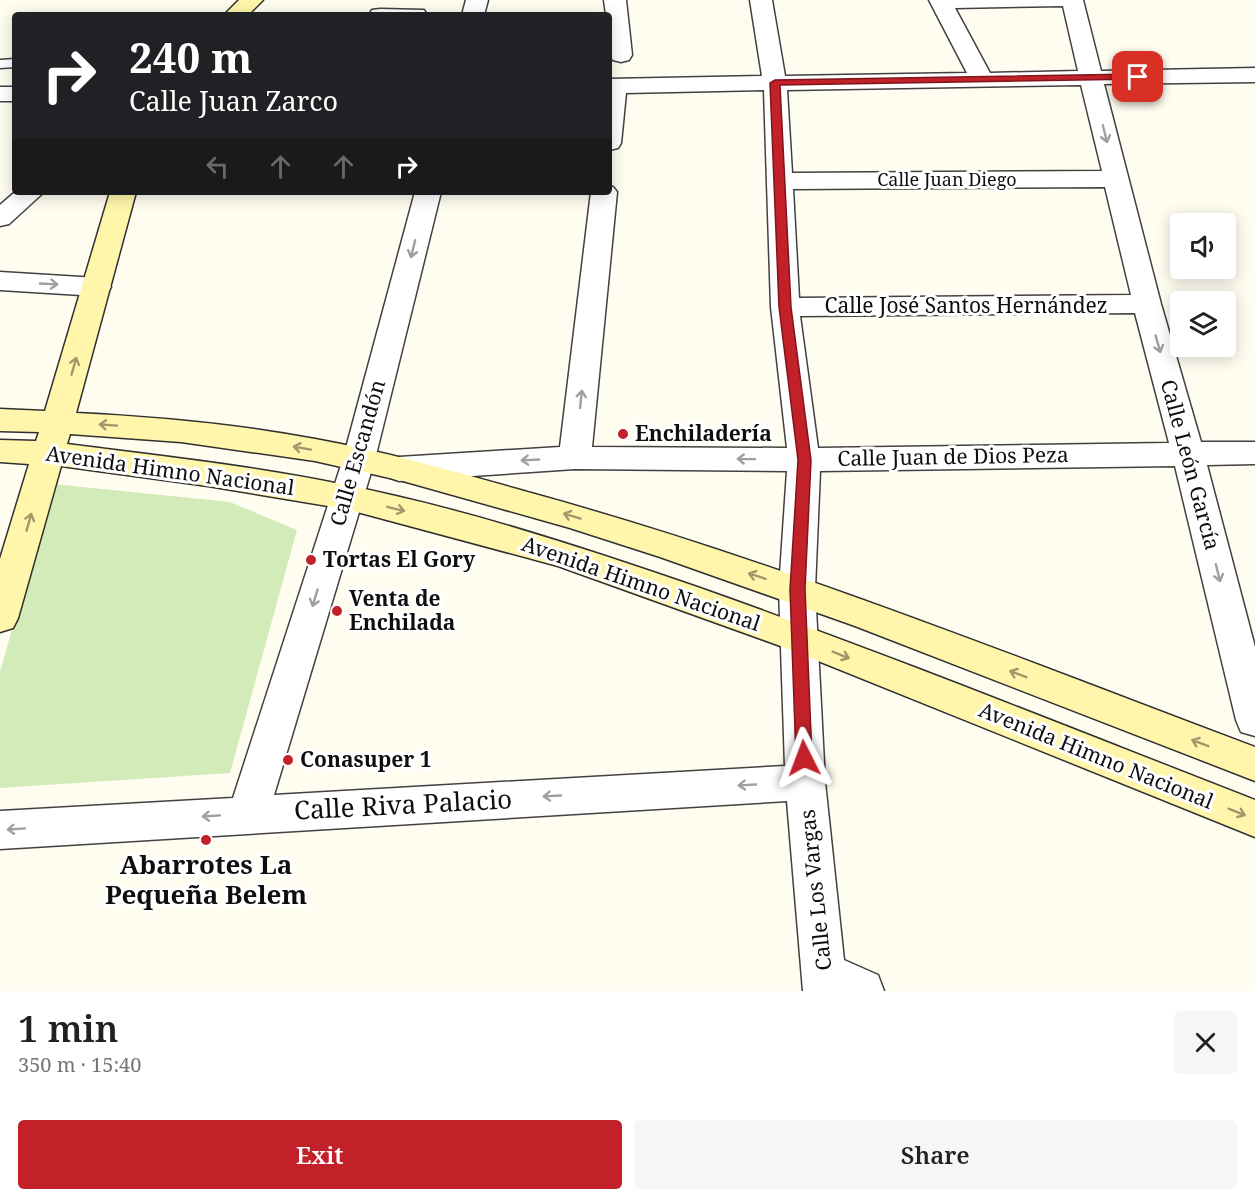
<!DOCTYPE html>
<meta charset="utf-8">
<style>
:root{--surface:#fff;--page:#f6f6f6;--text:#202124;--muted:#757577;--accent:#c32129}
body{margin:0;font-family:"Noto Serif",serif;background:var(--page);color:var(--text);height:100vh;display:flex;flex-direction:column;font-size:22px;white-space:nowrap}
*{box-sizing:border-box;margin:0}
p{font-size:20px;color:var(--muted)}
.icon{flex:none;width:33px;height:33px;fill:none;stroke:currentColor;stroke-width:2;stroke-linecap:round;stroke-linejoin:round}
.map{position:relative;height:991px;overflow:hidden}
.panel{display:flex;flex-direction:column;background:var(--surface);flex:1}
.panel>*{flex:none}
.guide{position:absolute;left:12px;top:12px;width:600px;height:183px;border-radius:6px;box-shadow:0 3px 15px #0003;background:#202124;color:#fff;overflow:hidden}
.controls{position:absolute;left:1170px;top:213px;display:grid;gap:12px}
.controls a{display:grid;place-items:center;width:66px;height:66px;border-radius:6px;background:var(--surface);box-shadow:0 3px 15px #0003;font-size:30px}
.pin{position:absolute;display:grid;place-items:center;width:51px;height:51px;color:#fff;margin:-26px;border-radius:12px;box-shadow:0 3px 9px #0006}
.me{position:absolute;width:66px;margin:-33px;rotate:357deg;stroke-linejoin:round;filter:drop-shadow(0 0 4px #0008)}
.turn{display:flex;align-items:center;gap:21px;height:126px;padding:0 18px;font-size:27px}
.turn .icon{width:78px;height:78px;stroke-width:2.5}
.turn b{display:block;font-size:42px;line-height:51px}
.lanes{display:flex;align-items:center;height:57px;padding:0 18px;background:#0003;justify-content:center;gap:30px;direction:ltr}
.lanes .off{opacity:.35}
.round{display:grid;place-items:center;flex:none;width:63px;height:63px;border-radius:6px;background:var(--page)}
.summary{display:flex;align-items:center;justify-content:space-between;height:102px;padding:0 18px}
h1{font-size:36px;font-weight:600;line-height:45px}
.cta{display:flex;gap:12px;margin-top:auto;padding:12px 18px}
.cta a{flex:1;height:69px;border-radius:6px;background:var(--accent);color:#fff;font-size:24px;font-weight:600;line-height:69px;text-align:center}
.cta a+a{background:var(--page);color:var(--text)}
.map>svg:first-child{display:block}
.green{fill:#d2ebb8}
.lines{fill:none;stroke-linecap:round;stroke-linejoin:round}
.lane-casing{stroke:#414141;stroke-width:3}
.street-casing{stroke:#414141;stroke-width:3}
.secondary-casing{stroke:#303030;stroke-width:3}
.lane{fill:#fff;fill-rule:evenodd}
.street{fill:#fff;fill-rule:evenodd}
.secondary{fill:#fff6ab;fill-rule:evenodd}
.oneway{stroke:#9f9f9f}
.oneway2{stroke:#9f996c}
.route{fill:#c32129;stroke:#7f151b;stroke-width:1.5}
.poi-dot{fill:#c32129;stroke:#fff;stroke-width:2}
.labels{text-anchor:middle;stroke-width:6;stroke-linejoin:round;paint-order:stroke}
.far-street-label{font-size:18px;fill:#0e0e0e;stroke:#fff}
.street-label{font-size:21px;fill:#0e0e0e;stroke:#fff}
.poi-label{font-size:21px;font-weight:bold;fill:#0e0e0e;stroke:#fff;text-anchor:start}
.near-street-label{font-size:26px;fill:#0e0e0e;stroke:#fff}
.near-poi-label{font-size:26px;font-weight:bold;fill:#0e0e0e;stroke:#fff}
</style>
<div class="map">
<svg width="1255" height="991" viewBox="0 0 1255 991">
<rect width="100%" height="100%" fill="#fffcf0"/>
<!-- green -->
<path class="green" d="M53 484 230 502 297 530 230 773 0 788V672Z"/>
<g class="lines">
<defs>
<path id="lane" d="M15 59V67L0 68V60Z"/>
<g id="street">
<path d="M466 0H488L484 15H462Z"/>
<path d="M604 0H626L632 55 629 60 621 62 613 60 610 55 609 15H606Z"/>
<path d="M750 0H772L785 76 967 73 929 0H1083L1101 71 1255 68V82L1104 84 1161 304 1201 442H1255V464L1207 465 1255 647V736L1241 732 1236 720 1175 466 820 471 815 589 825 782 844 960 878 975 884 991H803L787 801 0 849V811L233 798 343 459 415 192H441L375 459 274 795 785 766 779 589 787 471 575 469 399 481 388 477 383 469 388 461 399 457 560 447 591 192H609V186L613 187 617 192 592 447 787 448 771 307 764 90 626 93 621 143 618 148 609 150V79L762 76ZM1063 6 1078 71 990 73 955 8ZM1081 85 1102 171 792 173 787 90ZM1105 187 1131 295 799 298 793 189ZM1135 313 1169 443 818 448 800 316Z"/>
<path d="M380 9 424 10 427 15H369L372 10Z"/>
<rect x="0" y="87" width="15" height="14"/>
<path d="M15 192H44L9 224 0 226V205Z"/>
<path d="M0 272 97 278 107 281 111 287 107 293 97 296 0 290Z"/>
</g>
<g id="secondary">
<path d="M239 0H263L248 15H224Z"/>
<path d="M110 192H136L76 413C156 417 236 424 315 439 388 452 460 473 531 493 778 561 1016 657 1255 747V781L855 626 660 557 570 528 403 481 315 461 181 442 70 434 67 444C160 456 254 466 345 485 466 509 584 548 700 588 887 654 1070 728 1255 800V837L786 648 558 566 346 509 208 486 61 466 18 618 13 628 0 632V559L29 464 0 462V440L36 441 39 432 0 431V409L45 411Z"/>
</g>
</defs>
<!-- lane casing -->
<use href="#lane" class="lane-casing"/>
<!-- street casing -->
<use href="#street" class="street-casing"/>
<!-- secondary casing -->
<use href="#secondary" class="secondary-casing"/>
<!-- lane -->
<use href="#lane" class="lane"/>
<!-- street -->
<use href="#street" class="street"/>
<!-- secondary -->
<use href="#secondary" class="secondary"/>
</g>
<!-- one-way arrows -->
<defs><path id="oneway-shaft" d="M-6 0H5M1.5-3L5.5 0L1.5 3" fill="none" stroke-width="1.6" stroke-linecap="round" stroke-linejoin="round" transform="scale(1.5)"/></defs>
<g class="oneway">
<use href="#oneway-shaft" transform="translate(1105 134) rotate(76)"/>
<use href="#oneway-shaft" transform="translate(413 249) rotate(104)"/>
<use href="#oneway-shaft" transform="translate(49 284) rotate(3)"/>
<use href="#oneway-shaft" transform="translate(1158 344) rotate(74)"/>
<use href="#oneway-shaft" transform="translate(581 399) rotate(-84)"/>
<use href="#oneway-shaft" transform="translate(746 459) rotate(-179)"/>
<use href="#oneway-shaft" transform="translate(530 460) rotate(177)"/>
<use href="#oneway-shaft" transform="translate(1218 573) rotate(76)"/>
<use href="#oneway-shaft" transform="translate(315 598) rotate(107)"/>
<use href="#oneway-shaft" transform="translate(747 785) rotate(177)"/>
<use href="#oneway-shaft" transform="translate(552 796) rotate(177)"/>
<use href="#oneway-shaft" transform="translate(211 816) rotate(176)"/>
<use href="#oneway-shaft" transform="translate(16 829) rotate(176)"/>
</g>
<g class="oneway2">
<use href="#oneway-shaft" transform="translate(74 366) rotate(-74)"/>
<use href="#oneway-shaft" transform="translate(108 425) rotate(-176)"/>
<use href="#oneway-shaft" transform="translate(302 448) rotate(-170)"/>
<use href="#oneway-shaft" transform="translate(396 509) rotate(14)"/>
<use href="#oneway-shaft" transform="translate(572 516) rotate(-163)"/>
<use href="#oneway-shaft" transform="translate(29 522) rotate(-74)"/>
<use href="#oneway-shaft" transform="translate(757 576) rotate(-162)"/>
<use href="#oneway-shaft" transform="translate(841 655) rotate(22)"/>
<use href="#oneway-shaft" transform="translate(1018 674) rotate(-159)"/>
<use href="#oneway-shaft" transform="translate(1200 743) rotate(-159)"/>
<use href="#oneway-shaft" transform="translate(1237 812) rotate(22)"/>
</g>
<!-- route -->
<path class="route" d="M1138 74 1143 77 1141 79 780 85 791 307 811 460 805 589 812 758 810 763 804 765 798 763 796 758 790 589 798 460 779 307 770 83 775 80Z"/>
<!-- markers -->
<g class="poi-dot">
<circle cx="623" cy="434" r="6"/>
<circle cx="311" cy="560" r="6"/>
<circle cx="337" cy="611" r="6"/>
<circle cx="288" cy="760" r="6"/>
<circle cx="206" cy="840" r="6"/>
</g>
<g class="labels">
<!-- far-street labels -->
<g class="far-street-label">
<text x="947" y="186">Calle Juan Diego</text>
</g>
<!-- street labels -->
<g class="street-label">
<text x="966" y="313">Calle José Santos Hernández</text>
<text transform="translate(358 453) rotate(-74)" y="7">Calle Escandón</text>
<text transform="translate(953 457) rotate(-1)" y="7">Calle Juan de Dios Peza</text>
<text transform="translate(1190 465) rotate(75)" y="7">Calle León García</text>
<text transform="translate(170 471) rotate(8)" y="7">Avenida Himno Nacional</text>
<text transform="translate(641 584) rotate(19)" y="7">Avenida Himno Nacional</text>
<text transform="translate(1096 756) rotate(22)" y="7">Avenida Himno Nacional</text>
<text transform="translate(816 890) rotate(-96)" y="7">Calle Los Vargas</text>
</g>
<!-- poi labels -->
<g class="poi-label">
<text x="635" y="441">Enchiladería</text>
<text x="323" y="567">Tortas El Gory</text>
<text x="349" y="606">Venta de<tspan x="349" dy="24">Enchilada</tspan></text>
<text x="300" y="767">Conasuper 1</text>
</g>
<!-- near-street labels -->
<g class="near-street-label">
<text transform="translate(403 805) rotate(-3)" y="9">Calle Riva Palacio</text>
</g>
<!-- near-poi labels -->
<g class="near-poi-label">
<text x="206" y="874">Abarrotes La<tspan x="206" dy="30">Pequeña Belem</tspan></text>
</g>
</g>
</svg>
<div class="controls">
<a><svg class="icon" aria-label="sound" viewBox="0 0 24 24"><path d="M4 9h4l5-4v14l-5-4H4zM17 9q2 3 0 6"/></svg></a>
<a><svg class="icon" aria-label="layers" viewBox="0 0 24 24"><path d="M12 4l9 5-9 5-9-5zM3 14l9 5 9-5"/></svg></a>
</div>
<div class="pin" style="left:1138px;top:77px;background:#d93025"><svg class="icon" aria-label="arrive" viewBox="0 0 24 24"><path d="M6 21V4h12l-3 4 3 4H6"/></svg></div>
<svg class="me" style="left:804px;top:758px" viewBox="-20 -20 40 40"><path d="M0-17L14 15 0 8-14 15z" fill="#c32129" stroke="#fff" stroke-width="4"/></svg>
<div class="guide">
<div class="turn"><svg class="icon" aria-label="right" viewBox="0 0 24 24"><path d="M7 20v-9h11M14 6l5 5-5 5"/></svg><div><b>240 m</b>Calle Juan Zarco</div></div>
<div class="lanes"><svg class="icon off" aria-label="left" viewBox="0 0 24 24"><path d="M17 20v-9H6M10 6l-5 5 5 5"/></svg><svg class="icon off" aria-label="ahead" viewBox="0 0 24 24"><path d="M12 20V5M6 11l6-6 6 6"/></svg><svg class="icon off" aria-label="ahead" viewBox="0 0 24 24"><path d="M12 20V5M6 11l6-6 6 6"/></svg><svg class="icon" aria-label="right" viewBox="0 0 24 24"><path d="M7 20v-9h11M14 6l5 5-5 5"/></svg></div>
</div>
</div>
<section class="panel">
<div class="summary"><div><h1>1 min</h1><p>350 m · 15:40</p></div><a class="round"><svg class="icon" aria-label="close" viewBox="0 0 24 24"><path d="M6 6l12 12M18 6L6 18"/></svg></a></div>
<div class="cta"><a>Exit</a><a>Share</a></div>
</section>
